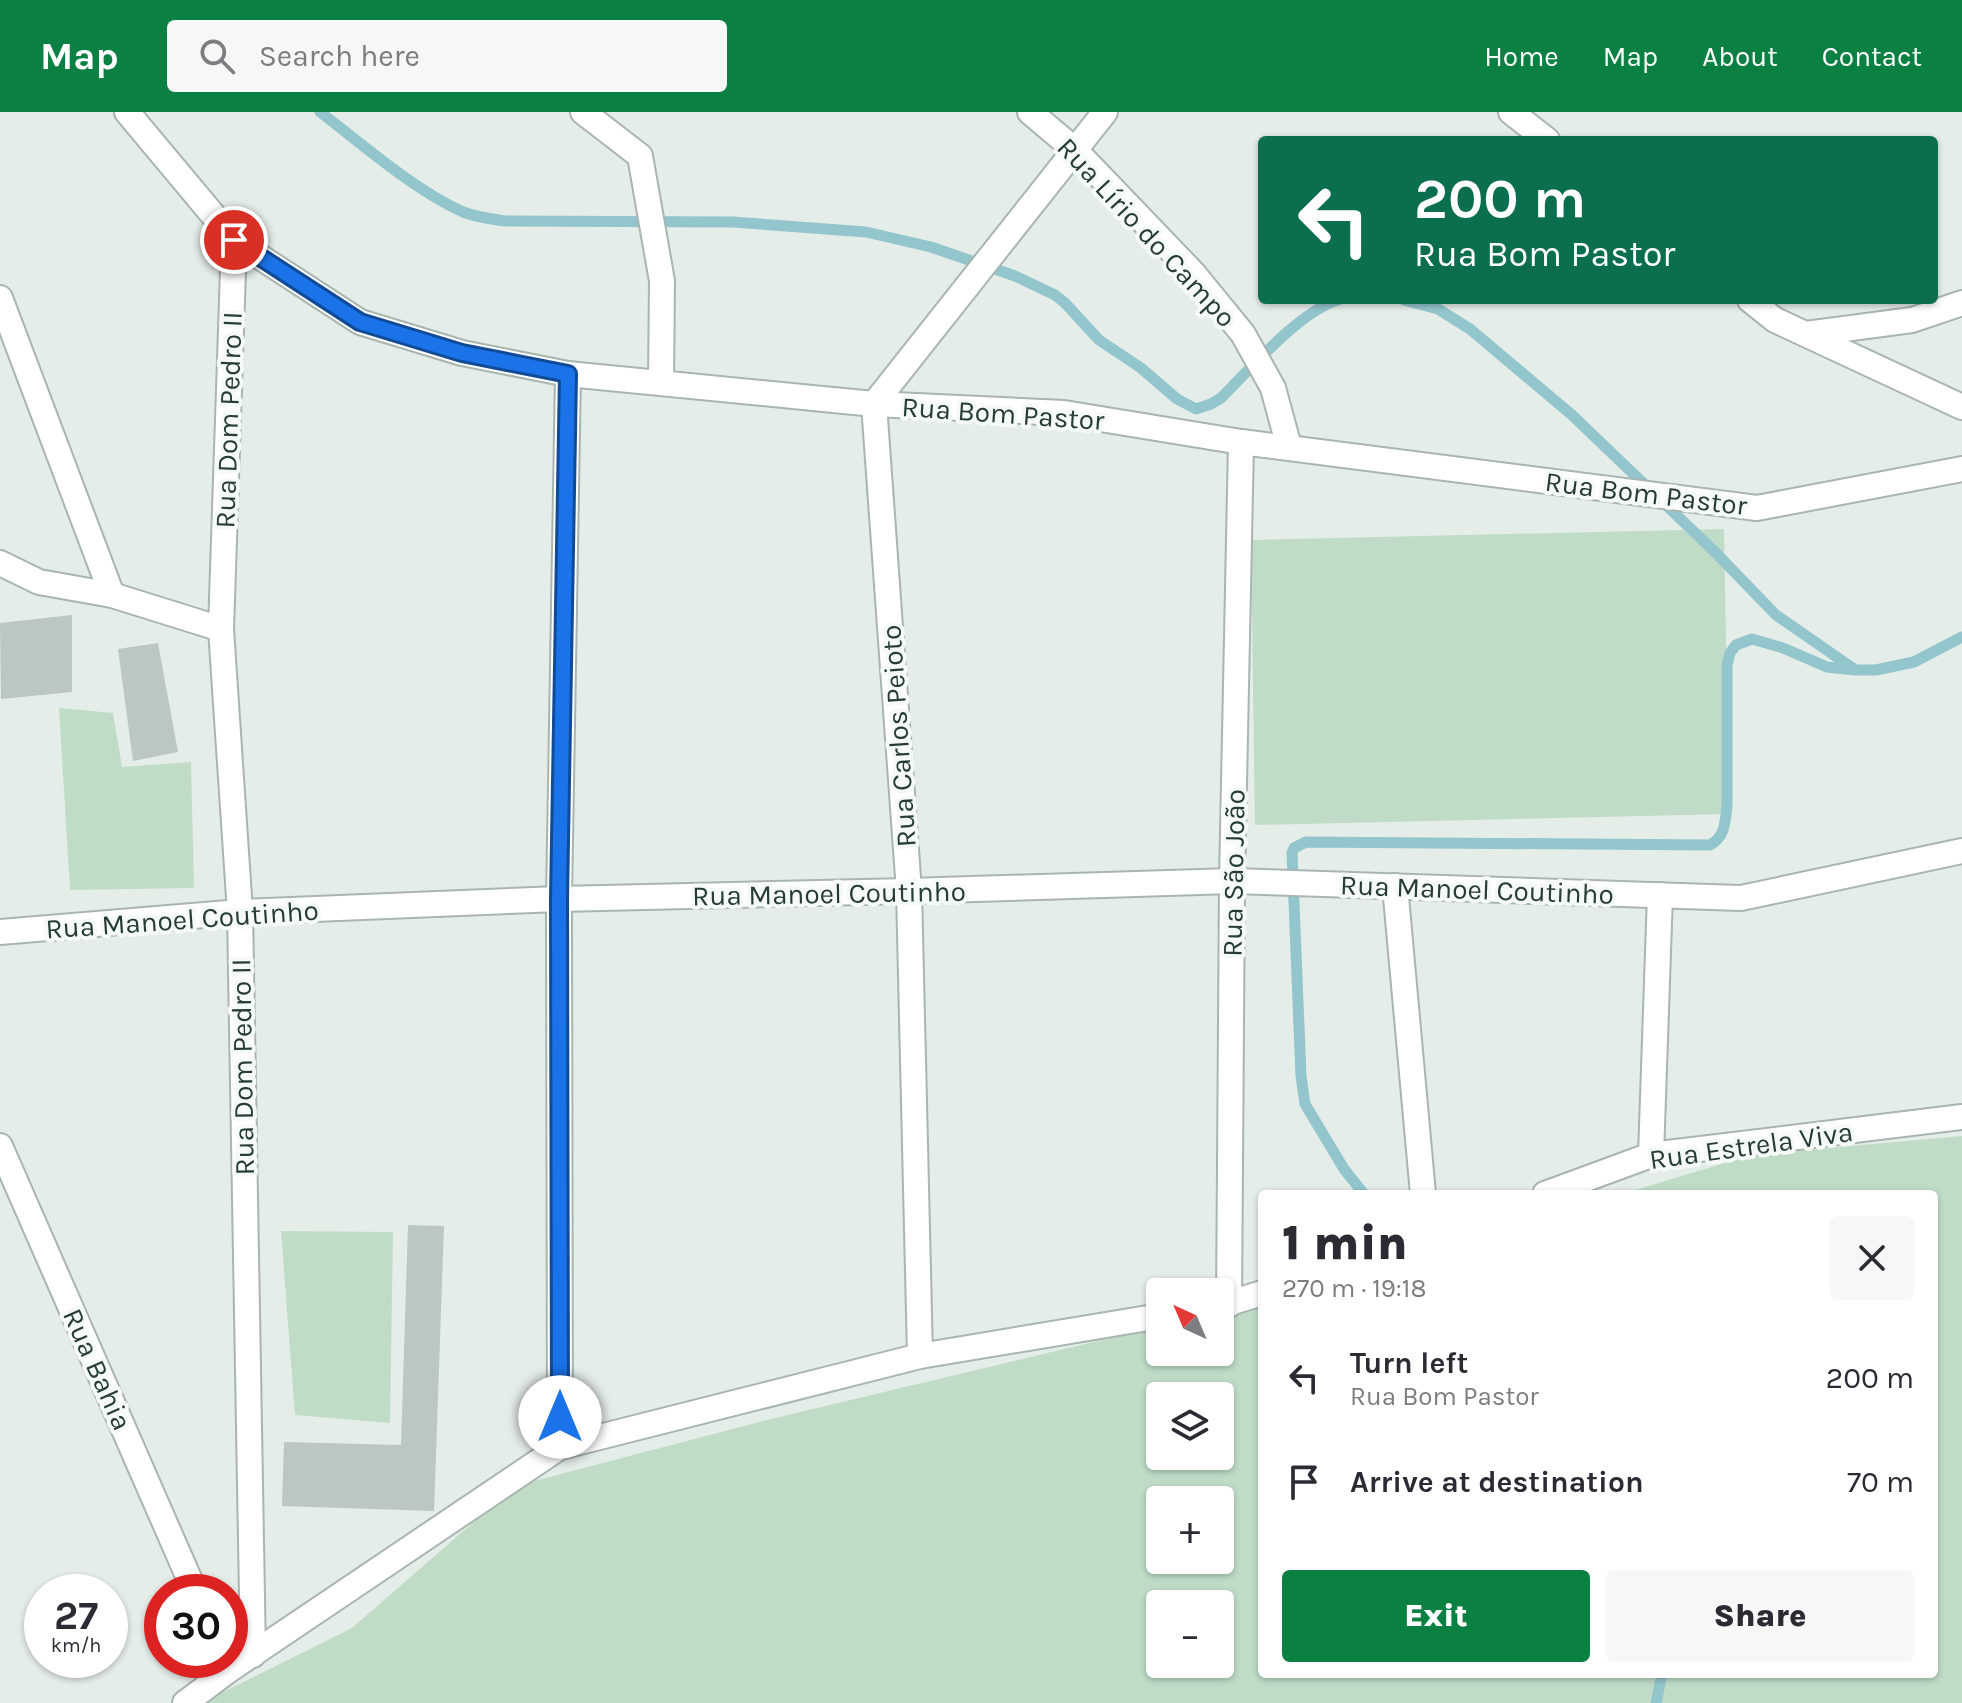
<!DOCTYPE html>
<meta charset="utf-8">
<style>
:root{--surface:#fff;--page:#f7f7f7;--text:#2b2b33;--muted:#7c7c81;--accent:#0b8043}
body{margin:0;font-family:Karla,sans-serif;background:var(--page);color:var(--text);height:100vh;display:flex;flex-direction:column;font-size:30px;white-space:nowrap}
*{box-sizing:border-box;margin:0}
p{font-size:26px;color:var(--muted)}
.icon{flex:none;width:44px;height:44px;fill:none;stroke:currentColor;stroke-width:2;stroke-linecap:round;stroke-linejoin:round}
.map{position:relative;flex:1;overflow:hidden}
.drawer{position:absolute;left:1258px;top:1078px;width:680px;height:488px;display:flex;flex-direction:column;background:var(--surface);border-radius:8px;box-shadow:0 2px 6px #0004}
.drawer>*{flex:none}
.banner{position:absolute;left:1258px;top:24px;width:680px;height:168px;border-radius:8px;box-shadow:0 2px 6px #0004;background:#0b6e4f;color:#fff;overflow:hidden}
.needle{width:52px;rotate:316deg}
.buttons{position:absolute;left:1146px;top:1166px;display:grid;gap:16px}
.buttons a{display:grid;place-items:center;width:88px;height:88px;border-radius:8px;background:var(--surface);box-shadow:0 2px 6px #0004;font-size:40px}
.speed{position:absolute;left:24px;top:1462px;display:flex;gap:16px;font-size:40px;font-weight:700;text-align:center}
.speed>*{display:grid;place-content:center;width:104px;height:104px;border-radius:50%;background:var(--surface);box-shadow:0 2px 6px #0004;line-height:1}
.speed small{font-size:20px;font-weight:400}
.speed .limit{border:12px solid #d22;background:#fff;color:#111}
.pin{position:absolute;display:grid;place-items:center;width:68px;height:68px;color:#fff;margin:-34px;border:4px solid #fff;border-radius:50%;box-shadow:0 2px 8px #0007}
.me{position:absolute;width:88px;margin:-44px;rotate:0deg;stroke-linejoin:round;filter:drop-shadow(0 0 6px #0008)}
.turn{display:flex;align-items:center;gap:28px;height:168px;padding:0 24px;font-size:36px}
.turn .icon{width:104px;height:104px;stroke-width:2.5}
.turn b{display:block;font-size:56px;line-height:68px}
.round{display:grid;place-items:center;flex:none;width:84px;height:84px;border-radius:8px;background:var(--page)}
.overview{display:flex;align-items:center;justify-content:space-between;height:136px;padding:0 24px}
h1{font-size:48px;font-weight:800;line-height:60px}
.primary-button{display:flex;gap:16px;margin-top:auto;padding:16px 24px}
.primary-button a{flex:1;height:92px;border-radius:8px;background:var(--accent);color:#fff;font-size:32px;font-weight:800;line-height:92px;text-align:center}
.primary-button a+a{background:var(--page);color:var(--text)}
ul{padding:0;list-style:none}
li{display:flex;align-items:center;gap:24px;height:104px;padding:0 24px}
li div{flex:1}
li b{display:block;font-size:30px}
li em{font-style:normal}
header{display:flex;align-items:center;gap:48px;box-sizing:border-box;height:112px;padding:0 40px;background:var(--accent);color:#fff}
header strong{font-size:38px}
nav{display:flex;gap:44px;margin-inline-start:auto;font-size:28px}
.search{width:560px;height:72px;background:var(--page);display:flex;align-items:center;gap:20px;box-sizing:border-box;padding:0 28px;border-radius:8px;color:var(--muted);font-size:30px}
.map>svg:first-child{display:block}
.green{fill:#c0dcc7;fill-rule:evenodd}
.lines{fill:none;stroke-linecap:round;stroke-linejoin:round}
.stream{stroke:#93c5cc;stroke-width:11}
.building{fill:#bbc7c2}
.minor-casing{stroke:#a8b5b0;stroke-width:28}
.minor{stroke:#fff;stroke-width:24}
.route-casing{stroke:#114b97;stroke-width:20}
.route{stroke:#1a73e8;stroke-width:14}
.labels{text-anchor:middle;stroke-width:8;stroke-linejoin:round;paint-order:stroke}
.street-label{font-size:28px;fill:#263d36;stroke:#f6faf7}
</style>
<header>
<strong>Map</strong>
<div class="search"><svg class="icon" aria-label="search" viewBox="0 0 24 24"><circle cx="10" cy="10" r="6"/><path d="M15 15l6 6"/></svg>Search here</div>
<nav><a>Home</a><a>Map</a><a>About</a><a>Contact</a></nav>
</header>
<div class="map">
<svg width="1962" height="1591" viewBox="0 0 1962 1591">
<rect width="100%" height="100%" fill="#e5ede9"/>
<!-- green -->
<g class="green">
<path d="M1724 417 1729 702 1255 713 1251 428Z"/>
<path d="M59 596 113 601 122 655 191 650 194 776 70 778Z"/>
<path d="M1962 1024V1591H201L352 1516 515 1374 767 1308 1160 1214V1240H1220V1199L1262 1189V1562H1934V1082H1622L1751 1043ZM1160 1284H1220V1344H1160ZM1160 1388H1220V1448H1160ZM1160 1492H1220V1552H1160Z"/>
<path d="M281 1119 393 1120 390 1311 295 1303Z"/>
</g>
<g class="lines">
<!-- stream -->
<g class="stream">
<path d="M320 0C362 32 414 78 463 100 476 105 491 107 505 109L733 110 866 120 931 135 1015 164 1055 183 1065 191 1099 228 1141 256 1177 287 1196 297 1211 292 1221 286C1250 257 1300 199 1338 188"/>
<path d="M1404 188 1438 197 1470 217 1572 303 1715 440 1776 503 1854 557"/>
<path d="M1364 1082 1344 1057 1305 992 1301 964 1292 741 1294 736 1306 730 1710 733C1725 725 1725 711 1727 694V553L1730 541 1736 533 1752 527 1783 536 1827 555 1855 558H1876L1914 550 1962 525"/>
<path d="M1656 1591 1662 1562"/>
</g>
</g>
<!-- building -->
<g class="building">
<path d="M72 503V580L1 587 0 511Z"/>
<path d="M158 531 178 640 133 649 118 537Z"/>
<path d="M408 1113 444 1114 434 1399 282 1394 284 1330 401 1333Z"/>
</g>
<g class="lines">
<defs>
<g id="minor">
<path d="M127 0 234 128 360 210 462 241 568 262 874 292 1064 301 1241 330 1757 396 1962 357"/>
<path d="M583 0 640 44 662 169 661 271"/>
<path d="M1030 0 1075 38 1194 162 1243 222 1273 276 1289 335"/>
<path d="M1511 0 1547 28"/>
<path d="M234 128 221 517 240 800 253 1543"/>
<path d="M0 186 112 483"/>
<path d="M1750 188 1775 208 1962 295"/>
<path d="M1806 222 1912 208 1962 191"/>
<path d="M874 292 909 779 920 1244"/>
<path d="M874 292 1105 0"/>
<path d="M0 451 39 470 112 483 221 517"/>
<path d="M1395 774 1423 1082"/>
<path d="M0 820 240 800 559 787 909 779 1232 769 1741 786 1962 739"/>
<path d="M0 1034 195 1480"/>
<path d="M1651 1043 1660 783"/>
<path d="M1545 1082 1651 1043 1962 1005"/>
<path d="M1229 1193 1232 769 1241 330"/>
<path d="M1220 1194 1262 1181"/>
<path d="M560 1335 559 787 568 262"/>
<path d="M185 1591 229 1558 560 1335 920 1244 1160 1204"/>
</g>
</defs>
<!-- minor casing -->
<use href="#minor" class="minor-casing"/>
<!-- minor -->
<use href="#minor" class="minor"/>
</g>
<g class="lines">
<defs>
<path id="route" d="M234 128 360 210 462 241 568 262 559 787 560 1305"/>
</defs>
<!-- route casing -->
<use href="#route" class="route-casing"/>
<!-- route -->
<use href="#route" class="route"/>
</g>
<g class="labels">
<!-- street labels -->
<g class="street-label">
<text transform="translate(1147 120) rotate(47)" y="10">Rua Lírio do Campo</text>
<text transform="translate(1003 301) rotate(4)" y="10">Rua Bom Pastor</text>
<text transform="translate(228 308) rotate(-88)" y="10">Rua Dom Pedro II</text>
<text transform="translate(1646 381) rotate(7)" y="10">Rua Bom Pastor</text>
<text transform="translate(898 624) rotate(-94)" y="10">Rua Carlos Peioto</text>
<text transform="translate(1233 761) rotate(-89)" y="10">Rua São João</text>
<text transform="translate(1477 777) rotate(2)" y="10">Rua Manoel Coutinho</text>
<text transform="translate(829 781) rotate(-1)" y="10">Rua Manoel Coutinho</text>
<text transform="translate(182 807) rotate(-4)" y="10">Rua Manoel Coutinho</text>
<text transform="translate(242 955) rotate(-91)" y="10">Rua Dom Pedro II</text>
<text transform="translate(1751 1033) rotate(-8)" y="10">Rua Estrela Viva</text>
<text transform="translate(98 1257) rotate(66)" y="10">Rua Bahia</text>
</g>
</g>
</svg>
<div class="buttons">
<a><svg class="needle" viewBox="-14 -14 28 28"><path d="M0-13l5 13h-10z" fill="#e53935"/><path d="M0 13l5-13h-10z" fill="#7c7c81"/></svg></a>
<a><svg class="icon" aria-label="layers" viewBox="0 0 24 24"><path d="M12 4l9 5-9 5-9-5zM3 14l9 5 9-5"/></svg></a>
<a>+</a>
<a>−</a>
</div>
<div class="speed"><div>27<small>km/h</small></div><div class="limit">30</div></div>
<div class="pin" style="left:234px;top:128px;background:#d93025"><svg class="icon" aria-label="arrive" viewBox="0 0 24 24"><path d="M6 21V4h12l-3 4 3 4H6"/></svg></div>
<svg class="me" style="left:560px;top:1305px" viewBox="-20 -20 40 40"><circle r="19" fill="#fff"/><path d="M0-13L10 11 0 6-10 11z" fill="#1a73e8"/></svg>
<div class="banner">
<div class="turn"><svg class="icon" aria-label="left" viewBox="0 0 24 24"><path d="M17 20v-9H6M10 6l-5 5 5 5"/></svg><div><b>200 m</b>Rua Bom Pastor</div></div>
</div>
<section class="drawer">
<div class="overview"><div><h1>1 min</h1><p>270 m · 19:18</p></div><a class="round"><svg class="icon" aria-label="close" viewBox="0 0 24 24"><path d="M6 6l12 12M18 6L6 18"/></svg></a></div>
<ul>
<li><svg class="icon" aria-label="left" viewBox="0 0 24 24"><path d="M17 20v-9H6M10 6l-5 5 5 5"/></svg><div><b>Turn left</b><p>Rua Bom Pastor</p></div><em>200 m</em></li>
<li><svg class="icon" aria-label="arrive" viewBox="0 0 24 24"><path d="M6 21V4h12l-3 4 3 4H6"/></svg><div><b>Arrive at destination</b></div><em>70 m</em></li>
</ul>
<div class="primary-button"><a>Exit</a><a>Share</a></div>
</section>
</div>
